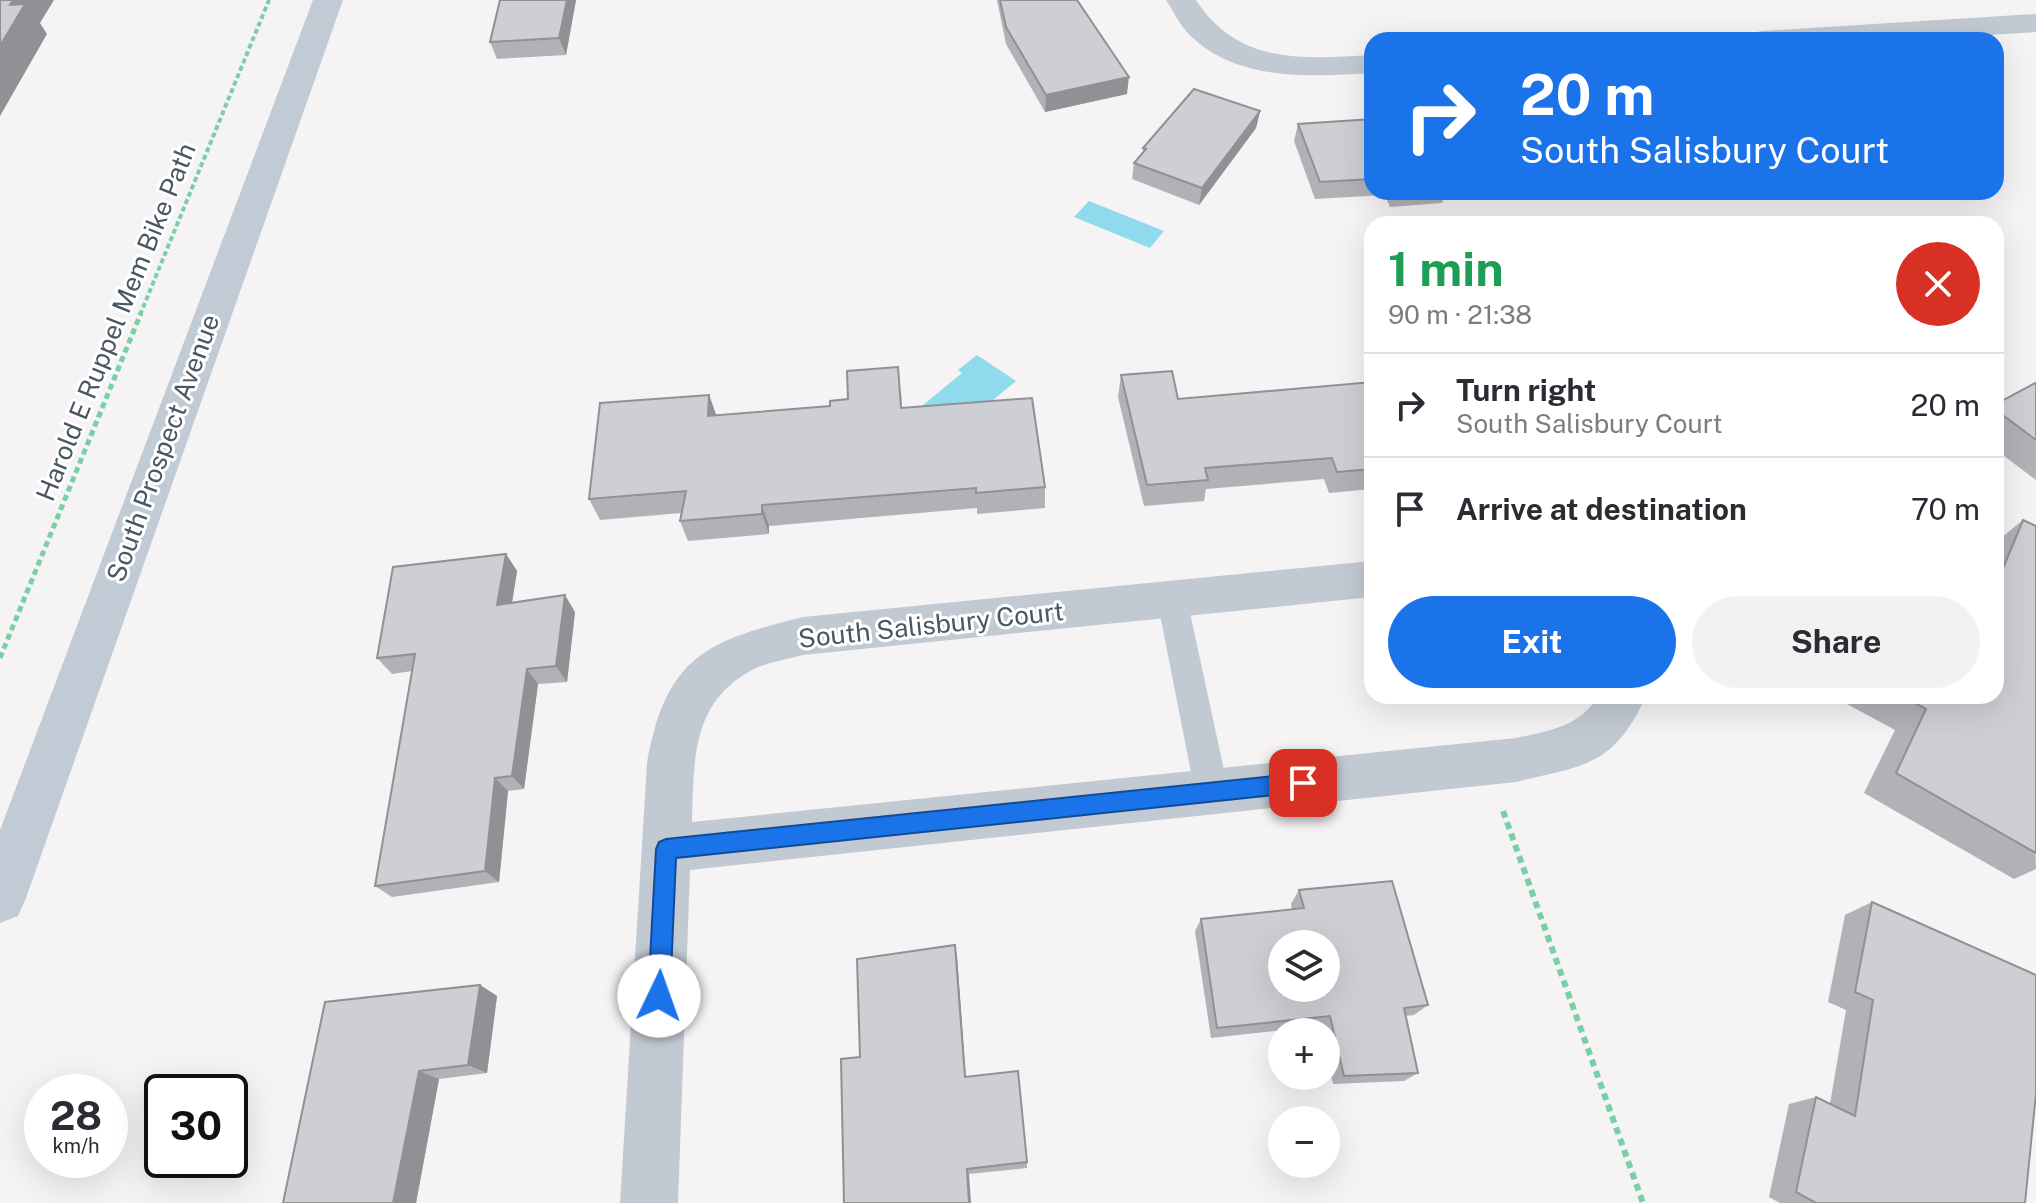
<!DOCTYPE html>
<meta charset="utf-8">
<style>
:root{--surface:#fff;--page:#f2f2f3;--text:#2b2b33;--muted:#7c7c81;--line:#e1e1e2;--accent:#1a73e8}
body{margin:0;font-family:"Public Sans",sans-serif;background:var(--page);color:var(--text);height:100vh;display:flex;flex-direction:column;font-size:30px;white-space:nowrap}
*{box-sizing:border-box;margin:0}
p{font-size:26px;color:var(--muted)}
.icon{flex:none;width:44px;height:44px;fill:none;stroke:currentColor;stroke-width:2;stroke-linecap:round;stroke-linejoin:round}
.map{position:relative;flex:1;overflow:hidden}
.side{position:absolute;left:1364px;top:216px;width:640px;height:488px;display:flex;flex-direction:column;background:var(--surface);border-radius:24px;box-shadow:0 8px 32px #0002}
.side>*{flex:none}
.top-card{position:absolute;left:1364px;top:32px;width:640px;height:168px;border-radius:24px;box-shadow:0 8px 32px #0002;background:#1a73e8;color:#fff;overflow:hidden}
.fabs{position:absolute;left:1268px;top:930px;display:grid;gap:16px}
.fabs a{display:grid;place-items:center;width:72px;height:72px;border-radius:50%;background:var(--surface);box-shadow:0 8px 32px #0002;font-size:40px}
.speed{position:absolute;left:24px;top:1074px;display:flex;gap:16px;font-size:40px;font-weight:700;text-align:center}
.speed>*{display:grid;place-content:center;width:104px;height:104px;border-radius:50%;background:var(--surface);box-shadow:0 8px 32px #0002;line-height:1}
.speed small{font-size:20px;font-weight:400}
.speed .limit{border:4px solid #111;border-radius:12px;background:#fff;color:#111}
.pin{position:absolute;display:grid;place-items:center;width:68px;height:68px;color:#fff;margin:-34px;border-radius:16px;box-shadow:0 4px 12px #0006}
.me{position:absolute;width:88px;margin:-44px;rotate:3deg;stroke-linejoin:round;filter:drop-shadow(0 0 6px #0008)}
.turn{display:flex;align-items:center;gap:28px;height:168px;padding:0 24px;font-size:36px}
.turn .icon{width:104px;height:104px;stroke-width:2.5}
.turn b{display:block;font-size:56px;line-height:68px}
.round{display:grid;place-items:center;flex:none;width:84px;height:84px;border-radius:42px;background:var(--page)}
.summary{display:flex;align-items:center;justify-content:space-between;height:136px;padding:0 24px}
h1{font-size:48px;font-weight:700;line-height:60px;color:#1e9e55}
.cta{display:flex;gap:16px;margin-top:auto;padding:16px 24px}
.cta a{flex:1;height:92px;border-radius:48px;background:var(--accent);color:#fff;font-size:32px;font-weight:700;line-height:92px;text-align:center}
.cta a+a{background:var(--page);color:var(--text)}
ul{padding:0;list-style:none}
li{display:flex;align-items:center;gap:24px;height:104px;padding:0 24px;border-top:2px solid var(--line)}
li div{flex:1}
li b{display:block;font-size:30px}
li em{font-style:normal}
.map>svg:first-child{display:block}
.water{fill:#90daee}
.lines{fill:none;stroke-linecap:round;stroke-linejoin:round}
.path-far2{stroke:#7ad0a6;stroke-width:4;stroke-dasharray:5 3;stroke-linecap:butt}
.path-far1{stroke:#7ad0a6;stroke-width:5;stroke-dasharray:6 4;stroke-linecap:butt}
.path{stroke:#7ad0a6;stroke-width:6;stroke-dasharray:7 5;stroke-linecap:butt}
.lane{fill:#c1cad2;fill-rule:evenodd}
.street{fill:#c1cad2;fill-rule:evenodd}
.secondary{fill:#c1cbd6;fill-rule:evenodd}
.wall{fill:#b0b2b7}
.shaded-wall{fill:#909195}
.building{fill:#cdcfd5;stroke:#909195;stroke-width:2;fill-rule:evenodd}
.route{fill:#1a73e8;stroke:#114b97;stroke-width:2}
.labels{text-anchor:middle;stroke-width:6;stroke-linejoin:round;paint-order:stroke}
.street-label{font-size:26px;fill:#4a5661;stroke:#fff}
</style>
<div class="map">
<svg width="2036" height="1203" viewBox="0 0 2036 1203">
<rect width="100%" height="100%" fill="#f5f3f3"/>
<!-- water -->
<g class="water">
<path d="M1089 201 1164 231 1150 248 1074 217Z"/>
<path d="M977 355 1016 381 958 429 923 405 962 373 958 370Z"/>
</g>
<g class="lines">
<!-- path-far2 -->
<path class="path-far2" d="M140 315 269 0"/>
<!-- path-far1 -->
<path class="path-far1" d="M0 658 141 313"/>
<!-- path -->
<path class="path" d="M1503 811 1643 1203"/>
<!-- lane -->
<path class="lane" d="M1172 586 1183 590 1187 599 1229 793 1224 804 1212 809 1200 804 1195 793 1157 599 1161 590Z"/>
<!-- street -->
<g class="street">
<path d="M1166 0H1196C1238 65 1303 59 1372 55V73C1310 77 1232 82 1186 31 1178 22 1173 10 1166 0Z"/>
<path d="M2036 14V32L1908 40H1746L1750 34 1761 31Z"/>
<path d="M1372 561V597L803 655C788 659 770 662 756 668 691 700 694 759 692 822L1516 738C1548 731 1580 727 1598 696H1646C1614 766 1586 765 1516 782L690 870 678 1203H620L647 763C666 657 706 641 803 617Z"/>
</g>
<!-- secondary -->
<path class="secondary" d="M313 0H343L26 898 18 916 0 923V830Z"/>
</g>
<!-- wall -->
<g class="wall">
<path d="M500 0H576L566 55 497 59 490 42Z"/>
<path d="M997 0H1077L1127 94 1045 112 1006 44Z"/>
<path d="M1260 111 1256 128 1199 205 1132 179 1134 163 1143 153V148Z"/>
<path d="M1372 119V192H1446L1442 203 1390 207 1385 195 1315 199 1294 141 1298 124Z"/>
<path d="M1121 375 1178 399 1372 382V489L1329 493 1324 479 1206 489 1204 501 1144 506 1118 397Z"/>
<path d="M2036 384V480L1996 450V404Z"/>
<path d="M901 390 902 408 1045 487V508L977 514V508L769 526V534L688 541 680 521 681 513 600 520 589 499 709 395 716 415 830 406 848 399Z"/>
<path d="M2023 520 2036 869 2014 879 1864 793 1895 730 1832 696H1996V542Z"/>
<path d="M506 554 517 571 512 603 575 612 567 682 538 684 524 789 508 791 499 882 392 897 375 886 412 671 392 674 377 658Z"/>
<path d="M1299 890 1428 1005 1414 1015 1406 1016 1418 1073 1404 1081 1333 1084 1326 1054V1032H1321L1319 1026 1211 1038 1195 931 1201 919 1292 909 1291 904Z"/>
<path d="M1872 902 2025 1203H1780L1769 1197 1789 1104 1816 1097 1830 1104 1846 1010 1828 1002 1845 915Z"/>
<path d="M955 945 957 956 966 1077 1027 1162V1168L969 1174 860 1057Z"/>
<path d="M480 985 497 996 487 1073 439 1079 416 1203H283Z"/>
</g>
<!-- shaded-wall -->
<g class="shaded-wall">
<path d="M13 0H54L40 23 47 34 0 116V46L10 5Z"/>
<path d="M567 0H576L566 55 559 38Z"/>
<path d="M1129 77 1127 94 1045 112 1046 95Z"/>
<path d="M1260 111 1256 128 1199 205 1202 188Z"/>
<path d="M709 395 717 417 708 416Z"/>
<path d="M762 505 769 526V534L762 514Z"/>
<path d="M506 554 517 571 509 621 497 605Z"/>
<path d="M565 595 575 612 567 682 556 666Z"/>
<path d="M527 669 538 684 524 789 512 776Z"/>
<path d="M495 778 508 791 499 882 485 871Z"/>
<path d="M955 945 957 956 966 1085 965 1077Z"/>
<path d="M480 985 497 996 487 1073 468 1065Z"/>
<path d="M419 1071 439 1079 416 1203H393Z"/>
<path d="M967 1169 969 1174 971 1203H969Z"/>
</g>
<!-- building -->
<g class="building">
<path d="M0 0H13L10 5 25 4 0 46Z"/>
<path d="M500 0H567L559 38 490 42Z"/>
<path d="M1000 0H1077L1129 77 1046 95 1006 27Z"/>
<path d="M1194 89 1260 111 1202 188 1134 163 1146 149 1143 148Z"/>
<path d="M1372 119V179L1320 182 1298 124Z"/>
<path d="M898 367 901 408 1032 398 1045 487 976 493V488L762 505V514L680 521 686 491 589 499 600 403 709 395 708 416 830 406V401L848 399 847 371Z"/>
<path d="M1172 371 1178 399 1372 382V469L1337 472 1332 458 1205 468 1208 480 1147 485 1121 375Z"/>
<path d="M2035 383 2036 384V440L1996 410V404Z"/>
<path d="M2023 520 2036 526V853L1896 773 1926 709 1902 696H1996V585Z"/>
<path d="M506 554 497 605 565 595 556 666 527 669 512 776 495 778 485 871 375 886 415 654 377 658 393 567Z"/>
<path d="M1392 881 1428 1005 1404 1008 1418 1073 1344 1076 1330 1016 1217 1028 1201 919 1304 908 1299 890ZM1282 944H1326V988H1282Z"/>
<path d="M1872 902 2036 975V1093L2025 1203H1816L1796 1192 1816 1097 1855 1116 1873 1000 1855 992Z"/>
<path d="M955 945 965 1077 1018 1071 1027 1162 967 1169 969 1203H844L841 1059 860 1057 857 959Z"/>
<path d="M480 985 468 1065 419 1071 393 1203H283L325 1002Z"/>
</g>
<!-- route -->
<path class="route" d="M1303 773 1310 776 1313 783 1310 789 1303 792 676 858 670 996 667 1004 659 1007 651 1004 648 996 656 849 659 842 666 839Z"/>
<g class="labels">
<!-- street labels -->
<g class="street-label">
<text transform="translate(116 322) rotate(-68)" y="9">Harold E Ruppel Mem Bike Path</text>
<text transform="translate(163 448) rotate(-70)" y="9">South Prospect Avenue</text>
<text transform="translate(931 625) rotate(-6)" y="9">South Salisbury Court</text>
</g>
</g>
</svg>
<div class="fabs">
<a><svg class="icon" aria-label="layers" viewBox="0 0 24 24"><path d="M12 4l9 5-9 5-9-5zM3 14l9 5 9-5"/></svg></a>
<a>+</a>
<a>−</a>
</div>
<div class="speed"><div>28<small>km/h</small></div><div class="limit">30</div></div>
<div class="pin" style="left:1303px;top:783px;background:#d93025"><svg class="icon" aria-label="arrive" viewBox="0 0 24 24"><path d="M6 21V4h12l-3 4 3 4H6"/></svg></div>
<svg class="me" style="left:659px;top:996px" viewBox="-20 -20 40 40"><circle r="19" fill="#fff"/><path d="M0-13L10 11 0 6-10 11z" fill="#1a73e8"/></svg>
<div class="top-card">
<div class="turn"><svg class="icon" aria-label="right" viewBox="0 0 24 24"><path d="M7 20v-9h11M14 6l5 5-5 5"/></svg><div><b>20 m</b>South Salisbury Court</div></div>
</div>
<section class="side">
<div class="summary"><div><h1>1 min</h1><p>90 m · 21:38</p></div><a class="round" style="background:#d93025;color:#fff"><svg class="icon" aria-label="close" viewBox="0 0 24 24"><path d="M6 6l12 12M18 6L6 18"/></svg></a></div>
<ul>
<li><svg class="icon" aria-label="right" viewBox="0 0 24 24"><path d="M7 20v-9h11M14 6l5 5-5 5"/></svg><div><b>Turn right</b><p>South Salisbury Court</p></div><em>20 m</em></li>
<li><svg class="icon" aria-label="arrive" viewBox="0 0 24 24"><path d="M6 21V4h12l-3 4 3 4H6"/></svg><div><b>Arrive at destination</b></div><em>70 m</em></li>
</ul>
<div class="cta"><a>Exit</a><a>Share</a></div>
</section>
</div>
